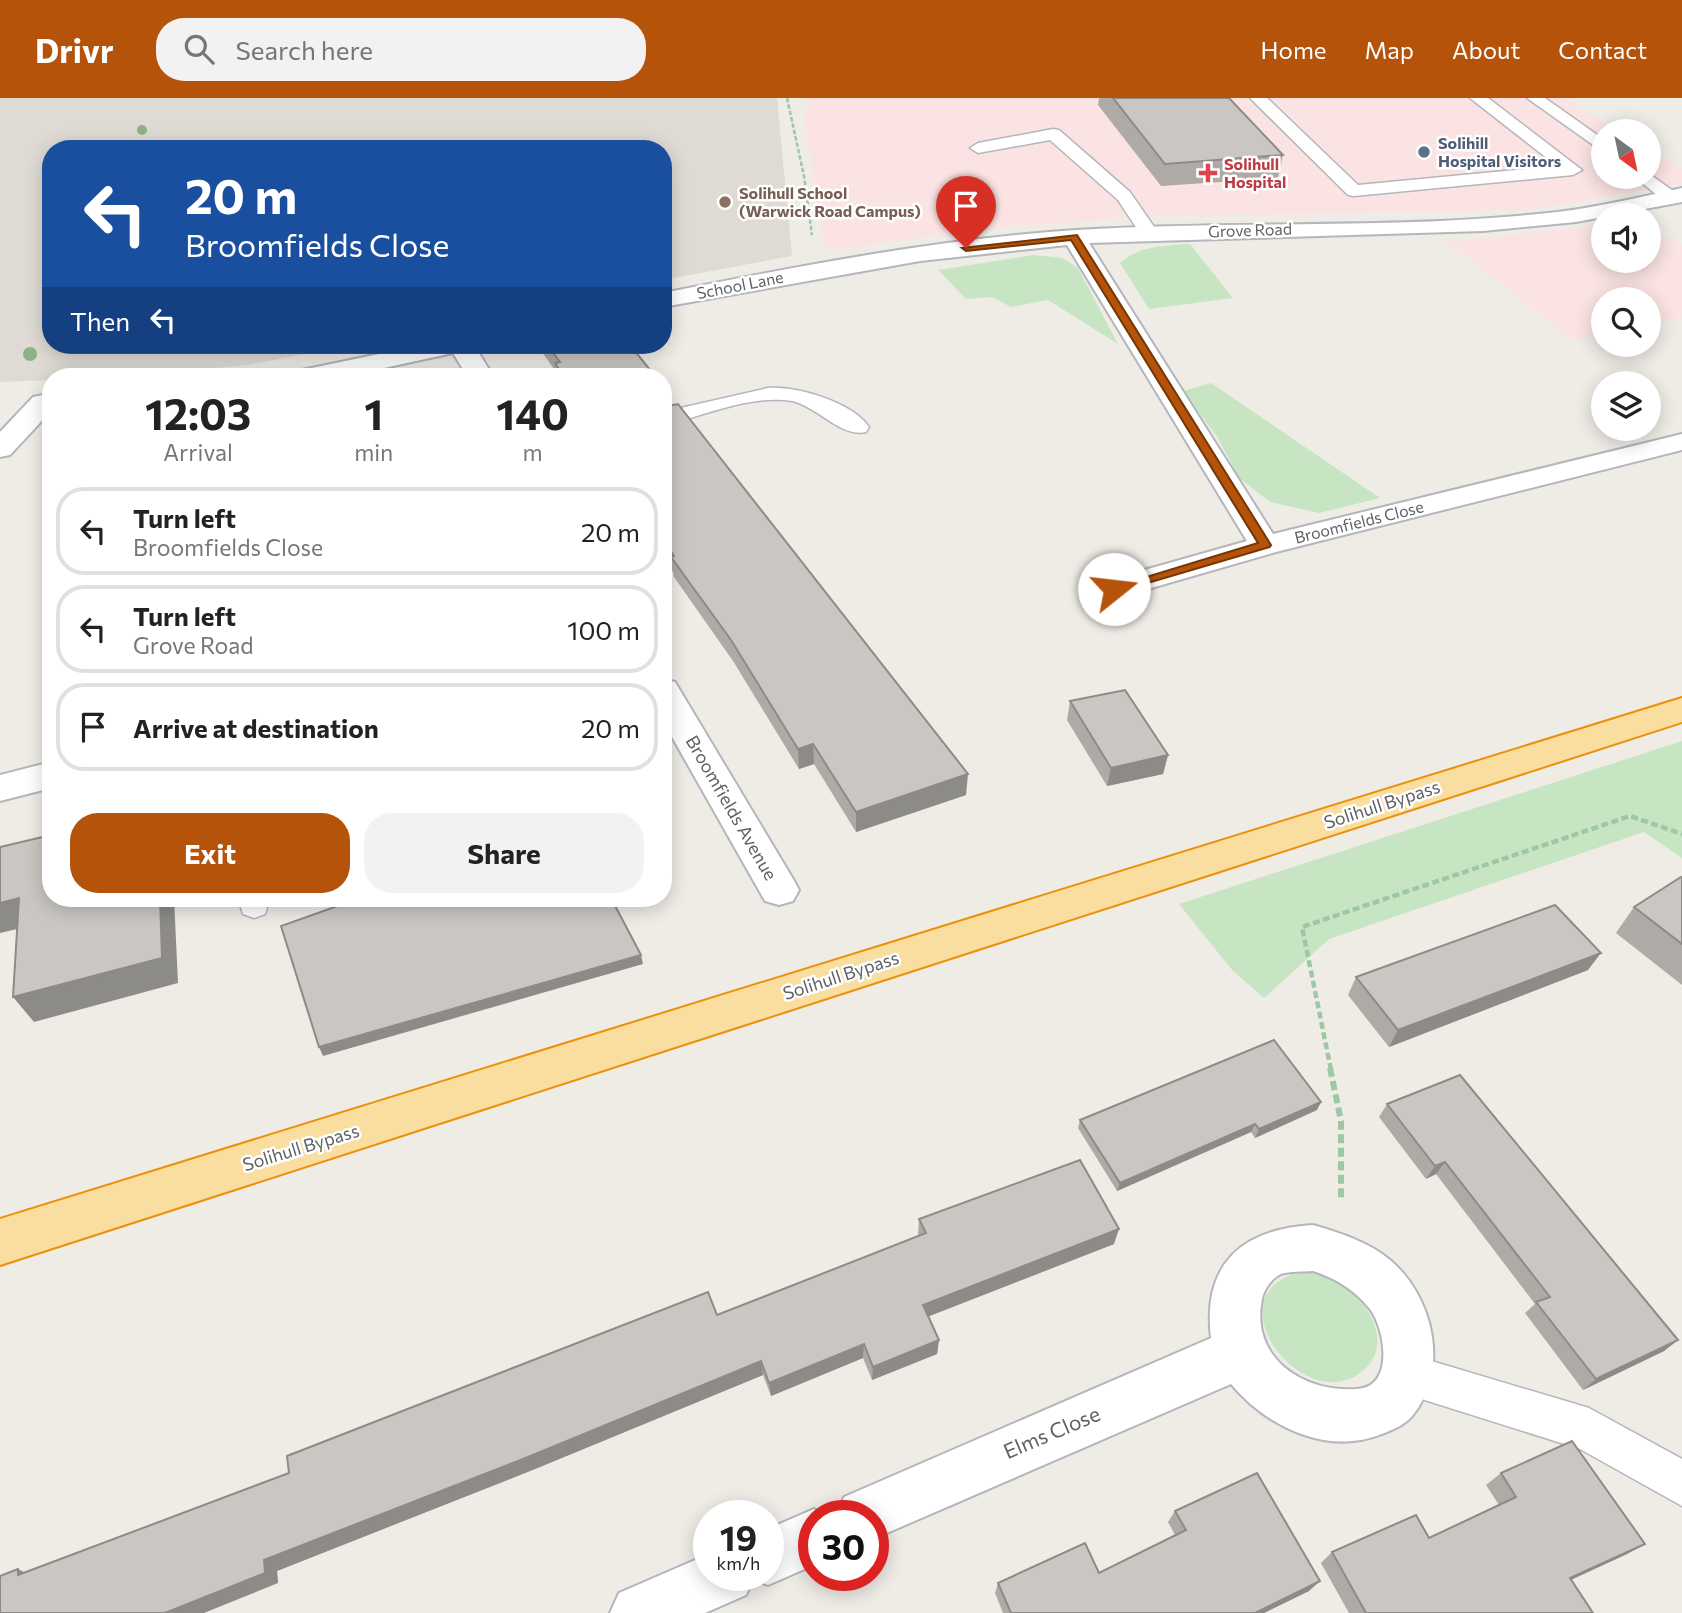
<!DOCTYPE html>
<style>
:root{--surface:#fff;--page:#f2f2f2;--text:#222;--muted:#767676;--line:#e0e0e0;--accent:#b45309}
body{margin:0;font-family:Commissioner,sans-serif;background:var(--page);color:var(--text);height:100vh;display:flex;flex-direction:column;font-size:26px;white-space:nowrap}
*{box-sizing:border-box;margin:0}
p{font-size:23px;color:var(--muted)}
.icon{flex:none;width:38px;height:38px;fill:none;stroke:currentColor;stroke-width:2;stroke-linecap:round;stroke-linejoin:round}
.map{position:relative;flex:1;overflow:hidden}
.side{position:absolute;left:42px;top:270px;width:630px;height:539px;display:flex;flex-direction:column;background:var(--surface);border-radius:28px;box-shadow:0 4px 18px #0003}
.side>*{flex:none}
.hud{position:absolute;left:42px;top:42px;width:630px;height:214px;border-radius:28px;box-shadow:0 4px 18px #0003;background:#1a4fa0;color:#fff;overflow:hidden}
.needle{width:46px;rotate:147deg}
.tools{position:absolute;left:1591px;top:21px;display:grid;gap:14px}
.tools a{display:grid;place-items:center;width:70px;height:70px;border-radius:50%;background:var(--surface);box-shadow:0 4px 18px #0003;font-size:35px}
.speed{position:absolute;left:693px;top:1402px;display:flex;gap:14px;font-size:35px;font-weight:700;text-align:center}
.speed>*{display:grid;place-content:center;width:91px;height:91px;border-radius:50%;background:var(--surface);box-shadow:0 4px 18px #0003;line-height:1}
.speed small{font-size:18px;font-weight:400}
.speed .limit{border:10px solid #d22;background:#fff;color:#111}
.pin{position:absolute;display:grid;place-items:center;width:60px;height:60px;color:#fff;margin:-72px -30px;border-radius:50% 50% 50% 0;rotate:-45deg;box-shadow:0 0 7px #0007}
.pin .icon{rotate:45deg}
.me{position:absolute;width:77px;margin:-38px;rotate:74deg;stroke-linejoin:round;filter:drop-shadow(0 0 5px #0008)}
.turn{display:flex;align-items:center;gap:24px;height:147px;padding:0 28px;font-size:32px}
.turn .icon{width:91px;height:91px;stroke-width:2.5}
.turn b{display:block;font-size:49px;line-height:60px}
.then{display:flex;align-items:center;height:66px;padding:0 28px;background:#0003;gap:14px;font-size:26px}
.eta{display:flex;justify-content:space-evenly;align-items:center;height:119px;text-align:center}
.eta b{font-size:42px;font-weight:700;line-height:49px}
.cta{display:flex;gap:14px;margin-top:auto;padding:14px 28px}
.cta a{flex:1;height:80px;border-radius:28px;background:var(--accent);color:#fff;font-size:28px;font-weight:700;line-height:80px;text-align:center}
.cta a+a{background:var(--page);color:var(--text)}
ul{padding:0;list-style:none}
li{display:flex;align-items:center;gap:21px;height:88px;margin:0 14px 10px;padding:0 14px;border:4px solid var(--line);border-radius:28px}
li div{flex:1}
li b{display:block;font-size:26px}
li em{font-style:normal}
header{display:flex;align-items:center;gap:42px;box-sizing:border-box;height:98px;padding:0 35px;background:var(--accent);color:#fff}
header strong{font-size:33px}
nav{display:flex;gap:38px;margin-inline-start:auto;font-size:24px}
.search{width:490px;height:63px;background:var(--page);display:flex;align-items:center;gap:18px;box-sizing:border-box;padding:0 24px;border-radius:28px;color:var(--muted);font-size:26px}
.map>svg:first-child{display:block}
.education{fill:#dfdbd4}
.medical{fill:#fbe3e3}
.green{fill:#c7e5c3}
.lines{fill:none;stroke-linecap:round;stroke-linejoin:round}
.service-casing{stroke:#b3b6ba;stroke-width:3}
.minor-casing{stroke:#b3b6ba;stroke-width:4}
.trunk-casing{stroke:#eb900a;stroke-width:4}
.path-far2{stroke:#9dc7a5;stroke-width:2.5;stroke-dasharray:4.5 2;stroke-linecap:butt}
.path-far1{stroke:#9dc7a5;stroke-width:4.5;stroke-dasharray:7 3.5;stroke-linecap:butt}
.path{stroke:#9dc7a5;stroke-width:6;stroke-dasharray:9 4.5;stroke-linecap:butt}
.service{fill:#fff;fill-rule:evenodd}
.minor{fill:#fff;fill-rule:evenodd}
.trunk{fill:#fadea0;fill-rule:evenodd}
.tree{fill:#8db286}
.wall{fill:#aeaba7}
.shaded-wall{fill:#8d8b88}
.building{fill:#cac7c2;stroke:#8d8b88;stroke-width:2}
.route{fill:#b45309;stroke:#753606;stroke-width:2}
.service-dot{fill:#5c6f8a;stroke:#fff;stroke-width:2.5}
.health-dot{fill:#e0444e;stroke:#fff;stroke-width:2.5}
.education-dot{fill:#8d6e63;stroke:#fff;stroke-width:2.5}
.labels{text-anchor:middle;stroke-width:5;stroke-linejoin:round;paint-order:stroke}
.far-service-label{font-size:16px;font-weight:bold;fill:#4e5e75;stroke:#fff;text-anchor:start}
.far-health-label{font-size:16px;font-weight:bold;fill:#be3a42;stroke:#fff;text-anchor:start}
.far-education-label{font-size:16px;font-weight:bold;fill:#785e54;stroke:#fff;text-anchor:start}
.far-street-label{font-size:16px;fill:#5d6265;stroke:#fff}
.street-label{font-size:18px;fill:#5d6265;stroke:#fff}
.near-street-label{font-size:21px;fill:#5d6265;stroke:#fff}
</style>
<header>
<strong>Drivr</strong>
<div class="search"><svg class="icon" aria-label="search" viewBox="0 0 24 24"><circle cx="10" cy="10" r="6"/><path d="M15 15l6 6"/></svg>Search here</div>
<nav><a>Home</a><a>Map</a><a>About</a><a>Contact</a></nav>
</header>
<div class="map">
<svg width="1682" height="1515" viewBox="0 0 1682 1515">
<rect width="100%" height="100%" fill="#efece6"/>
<!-- education -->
<path class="education" d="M0 0H777L792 158 663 182V51H51V247H351L248 267 121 278H51V282L0 284Z"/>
<!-- medical -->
<g class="medical">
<path d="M804 0H1561L1617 33H1603V79H1648L1649 51 1682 71V86L1525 112 1165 117 980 131 825 153 805 26 807 6Z"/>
<path d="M1603 127V163H1648L1649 128 1682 147V220L1649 227 1648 201H1603V237L1574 243 1447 144Z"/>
</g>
<!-- green -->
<g class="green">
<path d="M1190 146 1233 200 1149 211 1120 165C1140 147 1164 148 1190 146Z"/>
<path d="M1034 157 1063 160 1078 170 1118 246 1048 202 1011 209 992 199 966 201 938 172Z"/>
<path d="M1211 285 1380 400 1319 415 1270 404 1239 380 1218 340 1183 293Z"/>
<path d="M1682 643V760L1644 734 1329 841 1264 900 1232 872 1179 806Z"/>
<path d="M1299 1174C1312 1174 1324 1175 1335 1181 1363 1196 1395 1241 1366 1270 1309 1326 1208 1200 1299 1174Z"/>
</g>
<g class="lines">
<defs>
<g id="service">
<path d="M1250 0H1267L1358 87 1557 68 1470 0H1488L1582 72 1573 77 1354 98 1348 97Z"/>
<path d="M1527 0H1545L1603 41V54Z"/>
<path d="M1053 31 1059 32 1130 94 1159 136 1157 140H1143L1118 102 1050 42 978 55 970 50 978 45Z"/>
<path d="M1648 75 1676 95 1679 99 1676 103H1664L1635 79H1648Z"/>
<path d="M768 290C797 288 852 304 869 329L866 334C841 340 817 308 792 303 751 296 702 318 663 328V314Z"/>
<path d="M238 800H270L265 816 254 820 243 816Z"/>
<path d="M1408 1256 1589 1310 1682 1361V1408L1580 1351 1393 1292 1387 1277 1393 1262Z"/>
</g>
<g id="minor">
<path d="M1682 90V104L1576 124 1483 133 1089 145 1273 436 1682 336V352L1276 454 1113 501 1102 498 1097 491 1102 484 1247 443 1067 147 920 163 663 209V195C800 168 937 141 1076 132 1236 122 1398 132 1557 114 1599 109 1641 99 1682 90Z"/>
<path d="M422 247H474L493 278H467L453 255 347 278H298L302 272Z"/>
<path d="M43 297 51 299V313L10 357 0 359V334L33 299Z"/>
<path d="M663 581 675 584 793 781 799 792 793 803 779 807 765 803 663 623Z"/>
<path d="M51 664V690L0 703V677Z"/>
<path d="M1313 1127C1340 1135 1369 1144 1390 1162 1433 1198 1450 1271 1413 1317 1405 1327 1394 1331 1382 1336 1327 1358 1267 1329 1231 1286L873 1441V1418H836L844 1399 1211 1240C1202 1166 1242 1131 1313 1127ZM1313 1173C1335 1180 1355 1192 1370 1211 1385 1231 1395 1289 1357 1291 1303 1295 1250 1260 1262 1201 1264 1191 1272 1180 1281 1176 1290 1173 1303 1174 1313 1173Z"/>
<path d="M814 1411 829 1418H814V1467L768 1487 753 1481 746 1497 705 1515H610L619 1495 709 1456V1477H768V1431Z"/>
</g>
<path id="trunk" d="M1682 600V624L0 1167V1121Z"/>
</defs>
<!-- service casing -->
<use href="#service" class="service-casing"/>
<!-- minor casing -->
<use href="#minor" class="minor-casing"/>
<!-- trunk casing -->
<use href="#trunk" class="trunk-casing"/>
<!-- path-far2 -->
<path class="path-far2" d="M787 0 804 78 812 137"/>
<!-- path-far1 -->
<path class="path-far1" d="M1331 972 1302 829 1630 718 1682 736"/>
<!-- path -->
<path class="path" d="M1330 970 1341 1023V1101"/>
<!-- service -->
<use href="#service" class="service"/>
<!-- minor -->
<use href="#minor" class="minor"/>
<!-- trunk -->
<use href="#trunk" class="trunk"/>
</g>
<!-- trees -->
<g class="tree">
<circle cx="142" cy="32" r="5"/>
<circle cx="30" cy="256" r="7"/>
</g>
<!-- wall -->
<g class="wall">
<path d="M1099 0H1229L1283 57 1278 80 1161 88 1098 7Z"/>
<path d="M541 247H630L655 278H557L556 274 542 254Z"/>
<path d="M663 288 667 308 966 697 856 734 814 666 799 671 733 563 674 479 673 474 663 459Z"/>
<path d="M1070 603 1168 657 1163 676 1107 688 1067 622Z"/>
<path d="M1682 780V887L1616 835 1634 809Z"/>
<path d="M1588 872 1389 949 1348 897 1356 879Z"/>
<path d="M1387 1006 1678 1242 1664 1253 1583 1292 1525 1215 1535 1206 1436 1076 1426 1081 1379 1019Z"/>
<path d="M1317 1012 1255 1040 1251 1034 1117 1093 1078 1030 1080 1022Z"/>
<path d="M919 1121 1114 1146 929 1218 939 1242 937 1256 872 1282 863 1260 771 1298 763 1277 535 1371 277 1473 278 1485 25 1475 717 1217 919 1138 918 1136Z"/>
<path d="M1501 1375 1627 1456 1571 1482 1593 1515H1349L1321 1465 1332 1454 1429 1440 1499 1407 1486 1387Z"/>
<path d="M1175 1413 1309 1493 1264 1515H1003L995 1495 998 1485 1099 1475 1175 1437 1168 1424Z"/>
</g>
<!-- shaded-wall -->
<g class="shaded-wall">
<path d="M665 291 667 310 663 312V292Z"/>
<path d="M813 646 814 666 799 671 798 651Z"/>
<path d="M1168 657 1163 676 1107 688 1111 670Z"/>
<path d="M968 676 966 697 856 734V714Z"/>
<path d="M19 800 38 826 0 835V805Z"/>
<path d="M160 800H174L178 885 34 924 13 899Z"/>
<path d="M1601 855 1588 872 1389 949 1398 932Z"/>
<path d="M641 857 643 866 323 958 319 949Z"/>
<path d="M1321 1004 1317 1012 1255 1040 1259 1031Z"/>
<path d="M1255 1026 1251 1034 1117 1093 1120 1085Z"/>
<path d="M1445 1064 1436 1076 1426 1081 1435 1068Z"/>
<path d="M1119 1131 1114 1146 922 1221 923 1207Z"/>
<path d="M939 1242 937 1256 872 1282 873 1269Z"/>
<path d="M1678 1242 1664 1253 1583 1292 1596 1281Z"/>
<path d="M864 1246 863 1260 771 1298 769 1285Z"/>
<path d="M761 1263 763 1277 535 1371 277 1473 278 1485 204 1515H165L264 1462Z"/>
<path d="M1645 1446 1627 1456 1553 1490 1570 1480Z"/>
<path d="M18 1471 37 1481 18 1477Z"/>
<path d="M1320 1483 1309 1493 1264 1515H1255Z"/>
</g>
<!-- building -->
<g class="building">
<path d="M1113 0H1229L1283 57 1165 66Z"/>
<path d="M547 247H630L655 278H563L555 265 560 264Z"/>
<path d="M678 306 968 676 856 714 813 646 798 651 731 542 671 459 674 458 663 442V309Z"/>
<path d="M1125 592 1168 657 1111 670 1070 603Z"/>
<path d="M51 737V800H160L162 860 13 899 19 800 0 805V749Z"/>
<path d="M1681 779 1682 780V846L1634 809Z"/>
<path d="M360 800H611L641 857 319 949 281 828Z"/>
<path d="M1555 807 1601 855 1398 932 1356 879Z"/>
<path d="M1274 942 1321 1004 1259 1031 1255 1026 1120 1085 1080 1022Z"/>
<path d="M1460 977 1678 1242 1596 1281 1536 1204 1550 1199 1445 1064 1435 1068 1387 1006Z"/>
<path d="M1080 1062 1119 1131 923 1207 939 1242 873 1269 864 1246 769 1285 761 1263 528 1359 264 1462 265 1475 165 1515H0V1478L18 1471V1477L289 1375 287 1358 708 1194 717 1217 926 1135 919 1121Z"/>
<path d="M1572 1343 1645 1446 1570 1480 1593 1515H1366L1332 1454 1416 1417 1429 1440 1516 1399 1501 1375Z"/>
<path d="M1257 1375 1320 1483 1255 1515H1011L998 1485 1085 1445 1099 1475 1186 1432 1175 1413Z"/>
</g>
<!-- route -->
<path class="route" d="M1077 137 1271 447 1270 449 1114 495 1107 491 1258 445 1071 142 966 153 962 150Z"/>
<!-- markers -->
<circle class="service-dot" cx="1424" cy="54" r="7"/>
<path class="health-dot" d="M1204.5 64.5h7v7h7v7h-7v7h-7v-7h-7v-7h7z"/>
<circle class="education-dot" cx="725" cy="104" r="7"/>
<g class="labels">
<!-- far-service labels -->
<g class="far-service-label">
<text x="1438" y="51">Solihill<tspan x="1438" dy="18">Hospital Visitors</tspan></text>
</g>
<!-- far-health labels -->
<g class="far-health-label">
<text x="1224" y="72">Solihull<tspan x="1224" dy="18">Hospital</tspan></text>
</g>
<!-- far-education labels -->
<g class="far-education-label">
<text x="739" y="101">Solihull School<tspan x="739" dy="18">(Warwick Road Campus)</tspan></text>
</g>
<!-- far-street labels -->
<g class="far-street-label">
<text transform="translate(1250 132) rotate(-2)" y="6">Grove Road</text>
<text transform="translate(740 187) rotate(-11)" y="6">School Lane</text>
<text transform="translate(1359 424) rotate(-14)" y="6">Broomfields Close</text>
</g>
<!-- street labels -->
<g class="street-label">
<text transform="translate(1382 707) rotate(-18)" y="6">Solihull Bypass</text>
<text transform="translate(731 710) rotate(60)" y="6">Broomfields Avenue</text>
<text transform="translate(841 878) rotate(-18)" y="6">Solihull Bypass</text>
<text transform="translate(301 1050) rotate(-17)" y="6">Solihull Bypass</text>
</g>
<!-- near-street labels -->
<g class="near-street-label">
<text transform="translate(1052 1335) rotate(-23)" y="7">Elms Close</text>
</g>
</g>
</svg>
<div class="tools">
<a><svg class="needle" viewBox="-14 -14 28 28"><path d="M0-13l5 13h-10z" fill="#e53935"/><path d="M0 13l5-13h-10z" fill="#767676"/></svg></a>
<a><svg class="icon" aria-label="sound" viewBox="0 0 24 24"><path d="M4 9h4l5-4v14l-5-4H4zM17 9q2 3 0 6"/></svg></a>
<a><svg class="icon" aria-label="search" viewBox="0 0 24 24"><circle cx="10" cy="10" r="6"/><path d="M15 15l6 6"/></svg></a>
<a><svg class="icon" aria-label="layers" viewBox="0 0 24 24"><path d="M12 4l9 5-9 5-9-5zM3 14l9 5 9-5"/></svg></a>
</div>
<div class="speed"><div>19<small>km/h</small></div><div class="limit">30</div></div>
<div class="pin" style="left:966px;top:150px;background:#d93025"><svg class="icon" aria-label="arrive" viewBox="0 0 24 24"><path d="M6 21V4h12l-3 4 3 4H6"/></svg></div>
<svg class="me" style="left:1114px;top:491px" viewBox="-20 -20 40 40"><circle r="19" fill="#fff"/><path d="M0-13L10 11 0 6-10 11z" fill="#b45309"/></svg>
<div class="hud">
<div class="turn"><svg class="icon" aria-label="left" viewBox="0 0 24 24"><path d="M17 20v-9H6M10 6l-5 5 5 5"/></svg><div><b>20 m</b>Broomfields Close</div></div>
<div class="then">Then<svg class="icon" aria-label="left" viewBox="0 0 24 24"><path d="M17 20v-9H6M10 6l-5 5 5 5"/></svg></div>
</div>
<section class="side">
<div class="eta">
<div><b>12:03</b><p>Arrival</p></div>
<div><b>1</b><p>min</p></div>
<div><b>140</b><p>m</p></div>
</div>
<ul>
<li><svg class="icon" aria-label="left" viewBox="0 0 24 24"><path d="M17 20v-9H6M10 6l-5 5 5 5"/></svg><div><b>Turn left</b><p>Broomfields Close</p></div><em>20 m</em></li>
<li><svg class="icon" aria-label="left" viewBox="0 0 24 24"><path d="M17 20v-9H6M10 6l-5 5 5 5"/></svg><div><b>Turn left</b><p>Grove Road</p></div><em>100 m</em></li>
<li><svg class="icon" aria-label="arrive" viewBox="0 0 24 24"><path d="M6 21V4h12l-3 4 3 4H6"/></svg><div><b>Arrive at destination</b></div><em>20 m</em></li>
</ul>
<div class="cta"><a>Exit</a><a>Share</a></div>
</section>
</div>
